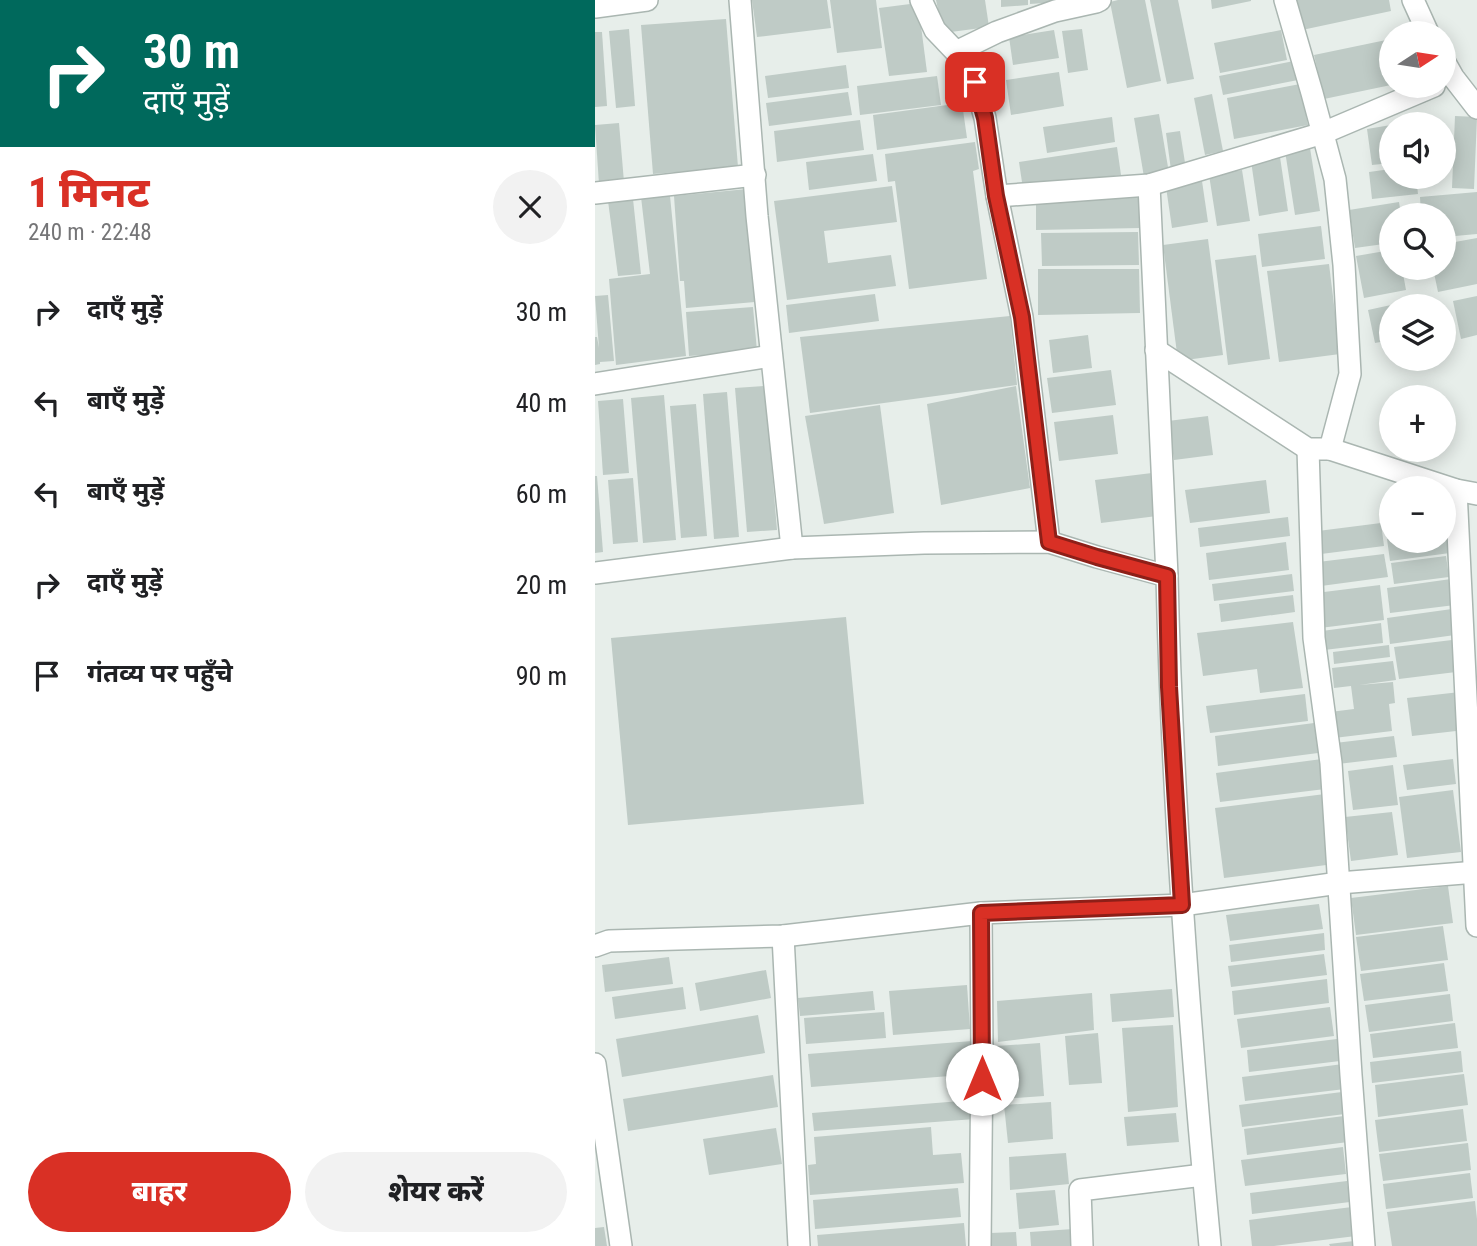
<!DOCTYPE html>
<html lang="hi">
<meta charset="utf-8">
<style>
:root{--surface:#fff;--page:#f2f2f2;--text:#202124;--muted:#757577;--accent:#d93025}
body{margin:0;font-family:"Roboto Condensed","Noto Sans Devanagari",sans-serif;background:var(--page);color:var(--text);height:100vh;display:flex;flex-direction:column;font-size:26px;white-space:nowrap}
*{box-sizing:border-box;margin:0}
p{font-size:23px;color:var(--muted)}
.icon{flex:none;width:38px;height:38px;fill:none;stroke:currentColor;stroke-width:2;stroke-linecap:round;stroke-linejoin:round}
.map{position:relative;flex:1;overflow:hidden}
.drawer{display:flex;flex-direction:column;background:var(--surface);width:595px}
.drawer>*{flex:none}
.hud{background:#00695c;color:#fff;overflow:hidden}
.needle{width:46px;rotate:78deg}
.controls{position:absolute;left:784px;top:21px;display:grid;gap:14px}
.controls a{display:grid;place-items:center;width:77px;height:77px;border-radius:50%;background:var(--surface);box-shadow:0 4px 18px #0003;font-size:35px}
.pin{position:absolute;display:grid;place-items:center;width:60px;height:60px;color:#fff;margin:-30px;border-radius:14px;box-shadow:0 4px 10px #0006}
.me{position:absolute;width:77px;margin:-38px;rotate:0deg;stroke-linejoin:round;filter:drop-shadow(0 0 5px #0008)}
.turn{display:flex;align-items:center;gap:24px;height:147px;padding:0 28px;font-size:32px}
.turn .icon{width:91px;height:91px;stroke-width:2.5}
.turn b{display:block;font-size:49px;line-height:60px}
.round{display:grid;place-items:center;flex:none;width:74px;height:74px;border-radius:37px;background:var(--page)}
.headline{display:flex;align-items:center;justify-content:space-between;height:119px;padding:0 28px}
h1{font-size:42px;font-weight:800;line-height:52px;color:var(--accent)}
.primary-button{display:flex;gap:14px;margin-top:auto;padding:14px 28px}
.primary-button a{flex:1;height:80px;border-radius:42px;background:var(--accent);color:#fff;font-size:28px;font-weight:800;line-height:80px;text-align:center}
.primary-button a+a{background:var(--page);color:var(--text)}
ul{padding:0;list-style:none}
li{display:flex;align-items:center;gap:21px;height:91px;padding:0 28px}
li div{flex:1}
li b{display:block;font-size:26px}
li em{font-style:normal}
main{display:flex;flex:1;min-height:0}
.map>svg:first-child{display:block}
.building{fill:#bfcbc6}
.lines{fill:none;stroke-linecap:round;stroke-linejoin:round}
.street-casing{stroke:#aab6b1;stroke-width:24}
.street{stroke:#fff;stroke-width:21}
.route-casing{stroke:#8d1f18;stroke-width:18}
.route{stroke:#d93025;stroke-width:12}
</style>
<main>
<section class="drawer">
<div class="hud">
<div class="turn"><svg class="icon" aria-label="right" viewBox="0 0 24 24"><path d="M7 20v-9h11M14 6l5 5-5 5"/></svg><div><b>30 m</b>दाएँ मुड़ें</div></div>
</div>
<div class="headline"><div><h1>1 मिनट</h1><p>240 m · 22:48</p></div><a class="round"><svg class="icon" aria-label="close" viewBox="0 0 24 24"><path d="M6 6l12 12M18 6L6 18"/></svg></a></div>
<ul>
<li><svg class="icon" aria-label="right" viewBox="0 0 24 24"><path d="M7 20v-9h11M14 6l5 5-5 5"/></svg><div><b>दाएँ मुड़ें</b></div><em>30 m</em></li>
<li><svg class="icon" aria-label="left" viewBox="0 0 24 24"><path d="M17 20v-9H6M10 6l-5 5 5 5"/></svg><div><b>बाएँ मुड़ें</b></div><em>40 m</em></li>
<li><svg class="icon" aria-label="left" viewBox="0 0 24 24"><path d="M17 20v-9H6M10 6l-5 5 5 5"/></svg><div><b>बाएँ मुड़ें</b></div><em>60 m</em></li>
<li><svg class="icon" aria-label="right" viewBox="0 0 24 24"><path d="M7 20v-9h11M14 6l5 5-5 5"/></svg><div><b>दाएँ मुड़ें</b></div><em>20 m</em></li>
<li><svg class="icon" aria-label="arrive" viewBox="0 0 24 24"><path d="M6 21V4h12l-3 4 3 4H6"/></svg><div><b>गंतव्य पर पहुँचे</b></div><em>90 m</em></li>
</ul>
<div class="primary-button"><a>बाहर</a><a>शेयर करें</a></div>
</section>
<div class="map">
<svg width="882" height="1246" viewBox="0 0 882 1246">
<rect width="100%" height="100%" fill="#e7eeea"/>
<!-- building -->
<g class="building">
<path d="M157 0H232L236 28 162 37Z"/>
<path d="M235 0H281L287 48 242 53Z"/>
<path d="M341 0H390L394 27 348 33Z"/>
<path d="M406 0H433V5L406 7Z"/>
<path d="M435 0H463V2L435 4Z"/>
<path d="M523 0H550L566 81 532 88 515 2Z"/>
<path d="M555 0H583L599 79 572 84Z"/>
<path d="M616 0H656V1L617 9Z"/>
<path d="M701 0H794L796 11 707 30Z"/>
<path d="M323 3 332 72 294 76 284 8Z"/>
<path d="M131 19 143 167 58 174 46 25Z"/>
<path d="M34 29 40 106 21 108 14 31Z"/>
<path d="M487 29 493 70 473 73 467 31Z"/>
<path d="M459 30 464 58 418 65 414 37Z"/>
<path d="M686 30 692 60 625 73 619 43Z"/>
<path d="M0 32H7L12 106 0 107Z"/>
<path d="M796 39V85L729 99 719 55Z"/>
<path d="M699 61 703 80 628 95 624 76Z"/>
<path d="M251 65 254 88 173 98 170 76Z"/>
<path d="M464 72 469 106 416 115 411 80Z"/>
<path d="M342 76 346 105 265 115 262 86Z"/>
<path d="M705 84 713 125 639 139 632 98Z"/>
<path d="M253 92 257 115 174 126 171 103Z"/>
<path d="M617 94 628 151 610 155 599 98Z"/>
<path d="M367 103 372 138 282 150 278 115Z"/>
<path d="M564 114 574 173 549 177 539 118Z"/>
<path d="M860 116 882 117 879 189 857 188Z"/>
<path d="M517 117 520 142 452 153 448 127Z"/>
<path d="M265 120 269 150 182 162 179 131Z"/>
<path d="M24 123 29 182 4 184 0 125Z"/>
<path d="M796 125V163L777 165 772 129Z"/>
<path d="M585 131 591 169 576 170 571 133Z"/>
<path d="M380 142 384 169 378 171 392 279 314 289 300 181 293 182 290 154Z"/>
<path d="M522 147 526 175 428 189 424 162Z"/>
<path d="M715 148 725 211 700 215 690 151Z"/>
<path d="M278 154 282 181 214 190 211 162Z"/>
<path d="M685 157 693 211 664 216 656 161Z"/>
<path d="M796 169V177H821L823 194 777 199 774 172Z"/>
<path d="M647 170 655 221 622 226 614 175Z"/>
<path d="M607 181 613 222 577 228 571 187Z"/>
<path d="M297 186 302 222 229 231 233 263 296 255 301 286 192 300 179 201Z"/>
<path d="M152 189 160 302 91 308 89 281H85L79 196Z"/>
<path d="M882 192V234L849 237V215H826L825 197Z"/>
<path d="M75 196 91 356 21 365 14 279 55 274 46 197Z"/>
<path d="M546 198V228L441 230V199Z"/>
<path d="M38 199 46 274 23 276 13 201Z"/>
<path d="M804 202 806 215H796V243L760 248 754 210Z"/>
<path d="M726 226 730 259 667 267 663 234Z"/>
<path d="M543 232 544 265 447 266 446 233Z"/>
<path d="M882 238V284L843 292 838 268H849V244Z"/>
<path d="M613 239 628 355 583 361 568 245Z"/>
<path d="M796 250V268H807L811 290 769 298 761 256Z"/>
<path d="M661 255 675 359 633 365 620 260Z"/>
<path d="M734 264 745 354 684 362 672 271Z"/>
<path d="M443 269H544L545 313 443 315Z"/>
<path d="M280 294 284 321 194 333 191 305Z"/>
<path d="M13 295 19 361 5 362V364L0 365V337H2L4 348 0 296Z"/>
<path d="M882 296V335L866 339 858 301Z"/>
<path d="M814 301 815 306H797V305Z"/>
<path d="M796 305V340L780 343 773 310Z"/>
<path d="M158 307 162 351 94 356 91 312Z"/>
<path d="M415 316 422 385 215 413 205 337Z"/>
<path d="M493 335 497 368 458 373 454 340Z"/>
<path d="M516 370 521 405 457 413 452 378Z"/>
<path d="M170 386 182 530 152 532 140 388Z"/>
<path d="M421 386 435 488 346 505 332 404Z"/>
<path d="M132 392 144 537 119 539 108 394Z"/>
<path d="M69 395 81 540 48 543 36 398Z"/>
<path d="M28 399 34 473 8 475 3 401Z"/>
<path d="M101 404 112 536 86 538 75 406Z"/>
<path d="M285 405 299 513 229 524 210 416Z"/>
<path d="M518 415 523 454 464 461 459 422Z"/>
<path d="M613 416 618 455 579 460 573 421Z"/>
<path d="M557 473 562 516 506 523 500 480Z"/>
<path d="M0 476H2L8 552 0 553Z"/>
<path d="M38 478 43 542 18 544 13 480Z"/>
<path d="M671 480 675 513 595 523 590 490Z"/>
<path d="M693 517 695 536 605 547 603 528Z"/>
<path d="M786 523 789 546 726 554 723 531Z"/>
<path d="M852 532 855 553 795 561 792 539 849 541V533Z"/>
<path d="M691 542 694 570 614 580 611 553Z"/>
<path d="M789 554 793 577 726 586 723 562Z"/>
<path d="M851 556 854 577 799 584 796 563Z"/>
<path d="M697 574 699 591 619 601 617 584Z"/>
<path d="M856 579 860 605 795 613 792 588Z"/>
<path d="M785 585 789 620 725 628 721 593Z"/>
<path d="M698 595 700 612 626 622 624 604Z"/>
<path d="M857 609 860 635 795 644 792 618Z"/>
<path d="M251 617 269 804 33 825 16 638Z"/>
<path d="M698 622 708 688 665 693 662 669 608 676 602 633Z"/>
<path d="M786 623 788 643 729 650 727 631Z"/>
<path d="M857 640 861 672 804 679 799 647Z"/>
<path d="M794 645 795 657 739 664 738 652Z"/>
<path d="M798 661 801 680 764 685 798 682 800 703 794 704 797 731 739 738 735 712 759 709 756 686 739 688 737 668Z"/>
<path d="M865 692 870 730 817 736 812 698Z"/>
<path d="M710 694 713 721 615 733 611 706Z"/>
<path d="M719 723 723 753 623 766 620 736Z"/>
<path d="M799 736 802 757 743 764 740 743Z"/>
<path d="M727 759 730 789 625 802 621 773Z"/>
<path d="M858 759 861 784 812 790 808 765Z"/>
<path d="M798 765 803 805 758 810 753 771Z"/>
<path d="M858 790 866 852 812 858 804 797Z"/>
<path d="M730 794 739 864 629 878 620 808Z"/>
<path d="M797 812 803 855 756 861 750 817Z"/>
<path d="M853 886 858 923 761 935 756 898Z"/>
<path d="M724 904 728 929 635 941 631 915Z"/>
<path d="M848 926 853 960 766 971 761 937Z"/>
<path d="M729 933 730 950 636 962 634 945Z"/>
<path d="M729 954 732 975 636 987 633 966Z"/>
<path d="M74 957 78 984 10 992 7 965Z"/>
<path d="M849 963 853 991 769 1001 765 974Z"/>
<path d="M171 970 176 998 105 1011 100 983Z"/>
<path d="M732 979 734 1003 639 1015 637 991Z"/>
<path d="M372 985 375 1029 298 1035 294 991Z"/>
<path d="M88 987 91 1009 20 1019 17 997Z"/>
<path d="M577 989 579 1017 517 1022 515 994Z"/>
<path d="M278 991 280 1010 205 1016 203 998Z"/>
<path d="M497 993 499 1030 403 1042 402 1001Z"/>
<path d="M855 994 858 1021 774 1032 770 1005Z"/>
<path d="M735 1007 739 1036 646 1048 642 1019Z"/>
<path d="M289 1012 291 1038 211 1044 209 1018Z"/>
<path d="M163 1015 170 1053 27 1077 21 1039Z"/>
<path d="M860 1023 863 1048 778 1058 775 1034Z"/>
<path d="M578 1025 583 1107 533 1112 527 1028Z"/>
<path d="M503 1033 507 1083 474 1085 470 1036Z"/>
<path d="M742 1039 745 1061 654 1072 652 1050Z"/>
<path d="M377 1041 380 1074 216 1087 213 1054Z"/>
<path d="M445 1043 449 1096 406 1099 401 1046Z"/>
<path d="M866 1051 868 1072 777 1083 775 1062Z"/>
<path d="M748 1064 750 1089 650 1101 647 1077Z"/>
<path d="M869 1074 873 1105 783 1117 780 1085Z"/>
<path d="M178 1075 183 1107 33 1131 28 1099Z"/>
<path d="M747 1092 750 1114 647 1127 644 1105Z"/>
<path d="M378 1100 380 1119 219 1131 217 1113Z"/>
<path d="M456 1102 458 1139 413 1143 409 1105Z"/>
<path d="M868 1109 872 1141 784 1152 780 1120Z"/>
<path d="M581 1113 584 1142 532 1146 529 1117Z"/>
<path d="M749 1116 753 1142 652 1155 649 1129Z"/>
<path d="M336 1127 338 1155 366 1153 369 1183 215 1195 213 1165 221 1164 219 1137Z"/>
<path d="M181 1128 187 1164 114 1175 108 1139Z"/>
<path d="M873 1143 876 1170 788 1181 784 1154Z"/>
<path d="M748 1147 751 1174 650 1186 646 1160Z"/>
<path d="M471 1153 474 1184 415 1190 414 1157Z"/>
<path d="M875 1173 878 1198 791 1209 788 1184Z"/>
<path d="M752 1181 755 1202 657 1214 655 1193Z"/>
<path d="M363 1188 366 1217 220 1229 218 1200Z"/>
<path d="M460 1190 464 1225 424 1229 421 1193Z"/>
<path d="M880 1201 882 1219V1246H797L792 1212Z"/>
<path d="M757 1207 761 1236 679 1246H657L654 1220Z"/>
<path d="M369 1223 371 1246H223L222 1235Z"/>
<path d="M9 1227 12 1246H0V1228Z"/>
<path d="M478 1229 479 1246H436L435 1232Z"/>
<path d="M421 1232 422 1246H396L395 1233Z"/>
<path d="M759 1241V1246H735L734 1244Z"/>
</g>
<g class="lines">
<defs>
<g id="street">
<path d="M145 0 162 216 197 548"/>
<path d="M326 0 340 30 361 52 380 82 390 118 402 196 427 317 454 542"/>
<path d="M690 0 717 93 740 179 749 265 755 374 735 449"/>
<path d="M818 0 833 33"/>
<path d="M0 7 52 0"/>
<path d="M361 52 402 32 460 11 501 2 505 0"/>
<path d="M849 61 858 77 882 108"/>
<path d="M554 185 572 576"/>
<path d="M0 193 160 175"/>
<path d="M402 196 554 185 728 133 839 86"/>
<path d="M561 350 713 449H735L861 490 882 494"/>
<path d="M0 384 176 356"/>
<path d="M713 449 719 638 736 763 756 1075 769 1246"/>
<path d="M861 490 882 926"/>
<path d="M0 573 197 548 329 543 454 542 502 557 572 576C577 800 594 1023 615 1246"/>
<path d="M188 936 204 1246"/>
<path d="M0 946 14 941 188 936 386 913 587 905 744 883 882 872"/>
<path d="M0 1064 26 1246"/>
<path d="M385 1246 387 1053 386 913"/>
<path d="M487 1246 485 1190 608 1175"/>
</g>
</defs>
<!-- street casing -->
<use href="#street" class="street-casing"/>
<!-- street -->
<use href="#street" class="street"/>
</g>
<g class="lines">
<defs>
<path id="route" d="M380 82 390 118 401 196 427 317 454 542 502 557 572 576 574 687 587 905 386 913 387 1079"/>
</defs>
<!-- route casing -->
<use href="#route" class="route-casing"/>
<!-- route -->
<use href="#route" class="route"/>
</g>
</svg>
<div class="controls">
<a><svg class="needle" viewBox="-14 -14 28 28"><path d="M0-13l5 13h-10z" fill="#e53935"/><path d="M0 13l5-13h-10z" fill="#757577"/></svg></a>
<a><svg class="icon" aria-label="sound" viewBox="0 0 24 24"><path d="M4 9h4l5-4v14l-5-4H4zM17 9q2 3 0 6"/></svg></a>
<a><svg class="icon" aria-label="search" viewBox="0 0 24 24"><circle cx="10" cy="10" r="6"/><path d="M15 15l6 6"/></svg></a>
<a><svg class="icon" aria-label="layers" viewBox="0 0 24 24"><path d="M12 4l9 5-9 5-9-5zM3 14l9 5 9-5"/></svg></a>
<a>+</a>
<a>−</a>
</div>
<div class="pin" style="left:380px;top:82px;background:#d93025"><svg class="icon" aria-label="arrive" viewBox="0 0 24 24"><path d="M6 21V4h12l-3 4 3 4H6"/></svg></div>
<svg class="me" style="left:387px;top:1079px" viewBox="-20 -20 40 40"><circle r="19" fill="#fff"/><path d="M0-13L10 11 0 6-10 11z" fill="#d93025"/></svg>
</div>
</main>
